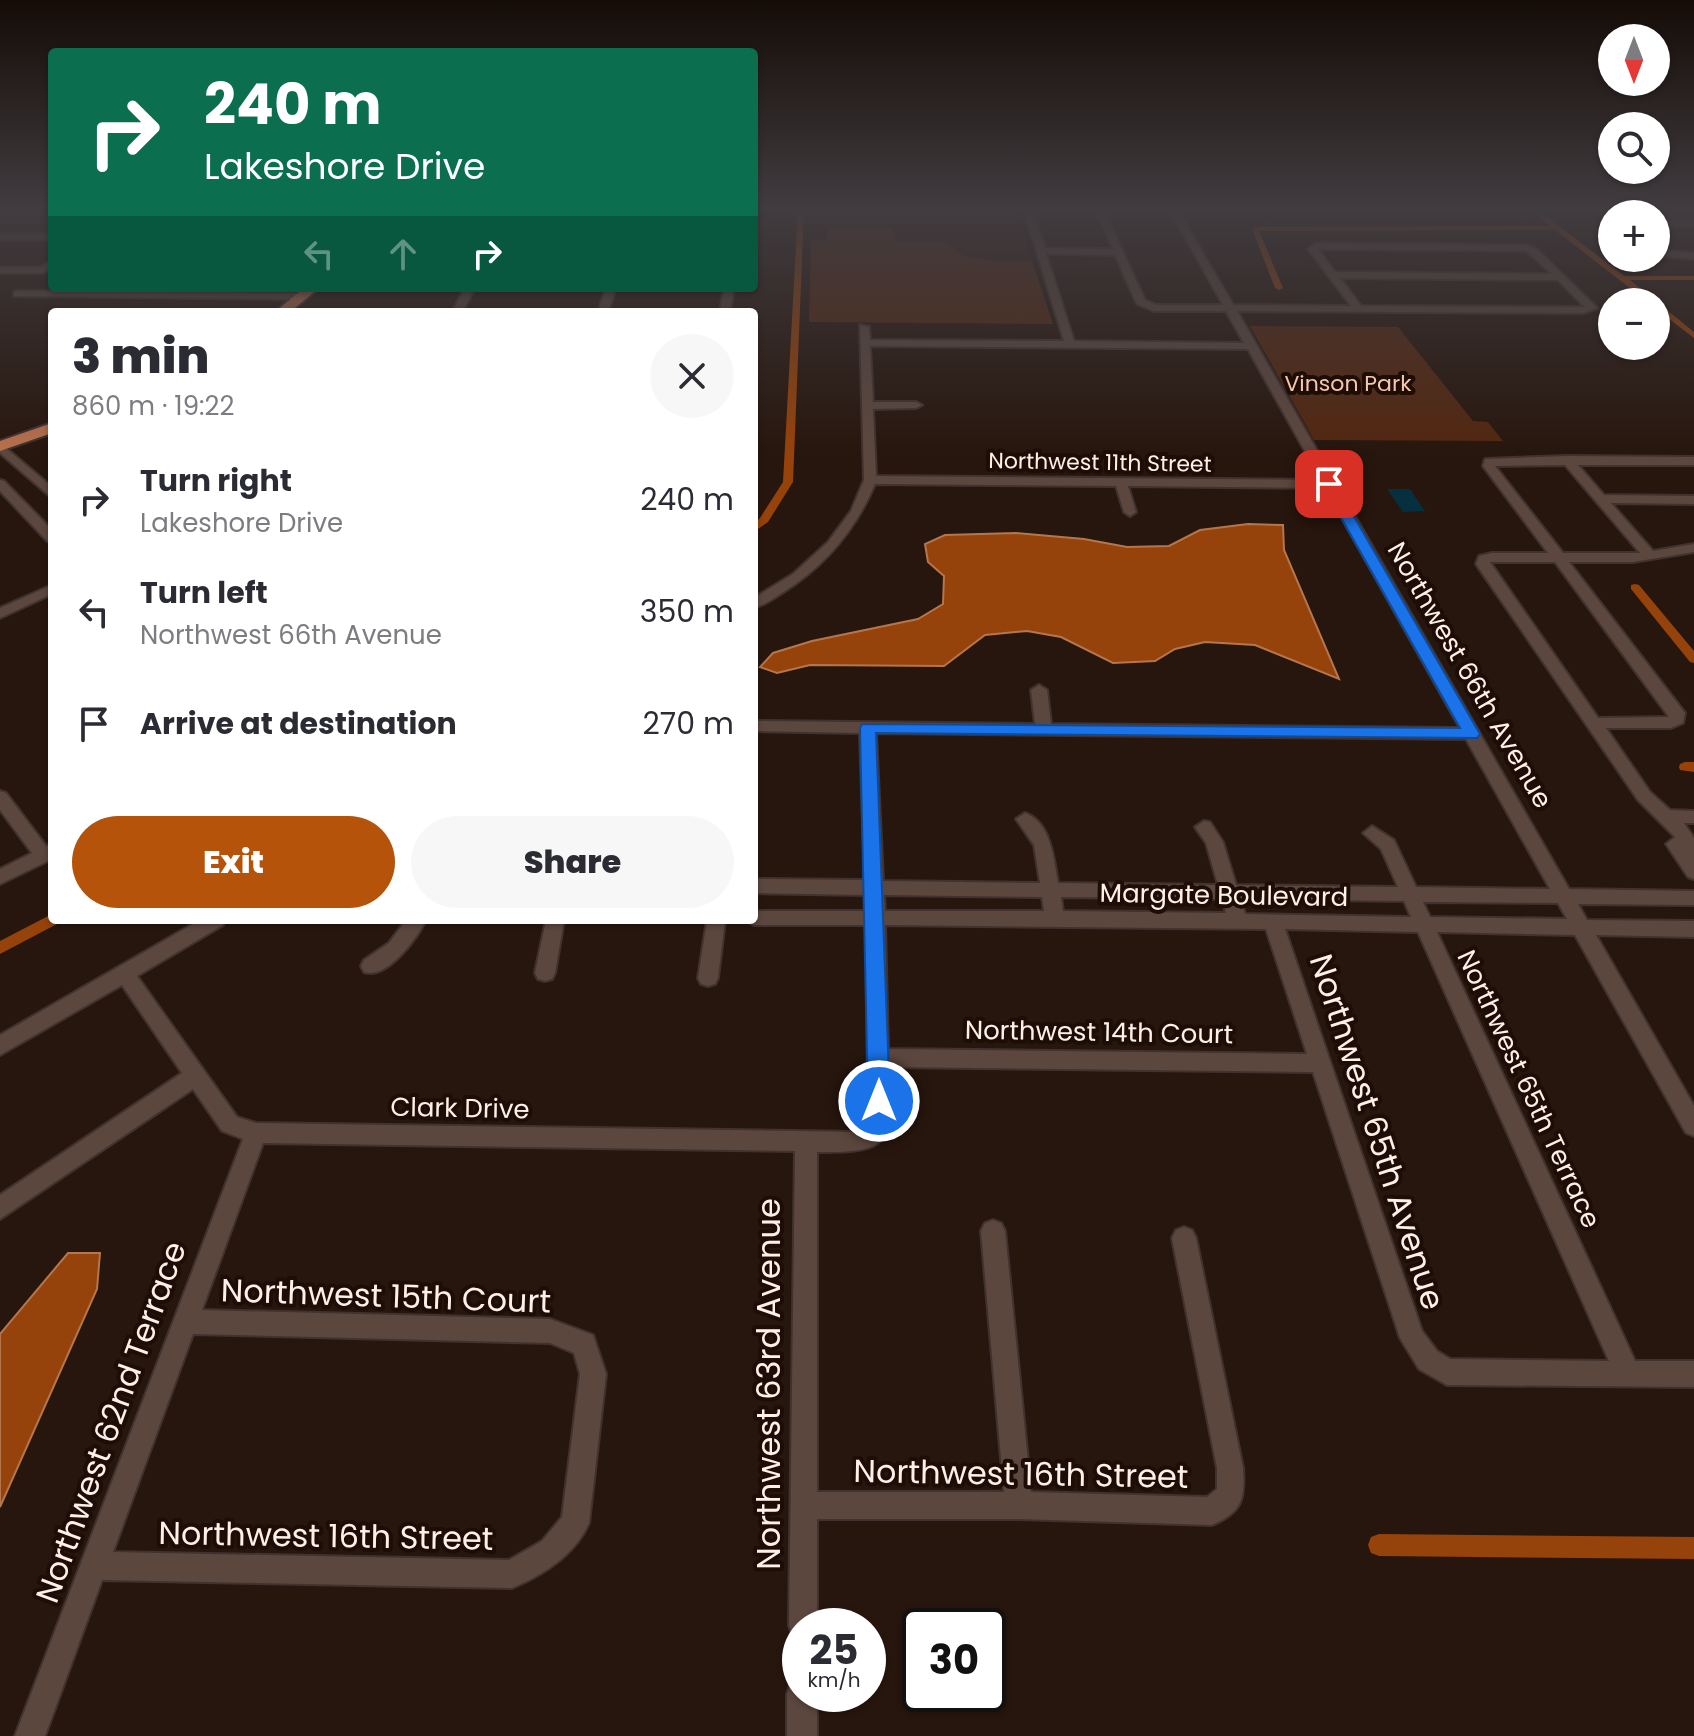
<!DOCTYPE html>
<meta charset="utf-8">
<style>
:root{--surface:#fff;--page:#f7f7f7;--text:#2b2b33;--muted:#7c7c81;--accent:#b45309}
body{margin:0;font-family:Poppins,sans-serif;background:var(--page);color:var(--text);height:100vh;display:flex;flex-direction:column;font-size:30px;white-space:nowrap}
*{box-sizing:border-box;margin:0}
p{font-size:26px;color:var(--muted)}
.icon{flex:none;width:44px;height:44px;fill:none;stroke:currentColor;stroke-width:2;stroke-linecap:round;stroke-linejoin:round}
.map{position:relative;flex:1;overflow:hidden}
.sheet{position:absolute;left:48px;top:308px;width:710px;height:616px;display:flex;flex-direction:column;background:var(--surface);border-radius:8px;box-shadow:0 2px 6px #0004}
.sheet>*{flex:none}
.guide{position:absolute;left:48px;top:48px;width:710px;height:244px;border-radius:8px;box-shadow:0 2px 6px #0004;background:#0b6e4f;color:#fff;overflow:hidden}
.needle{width:52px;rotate:180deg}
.tools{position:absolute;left:1598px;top:24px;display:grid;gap:16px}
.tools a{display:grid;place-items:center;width:72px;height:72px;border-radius:50%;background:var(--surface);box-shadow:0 2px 6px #0004;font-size:40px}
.speed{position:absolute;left:782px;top:1608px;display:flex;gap:16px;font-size:40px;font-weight:700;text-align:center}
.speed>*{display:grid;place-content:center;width:104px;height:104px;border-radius:50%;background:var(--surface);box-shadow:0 2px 6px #0004;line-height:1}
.speed small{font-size:20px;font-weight:400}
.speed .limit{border:4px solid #111;border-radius:12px;background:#fff;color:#111}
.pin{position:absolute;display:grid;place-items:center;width:68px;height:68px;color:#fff;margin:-34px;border-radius:16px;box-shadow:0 4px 12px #0006}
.me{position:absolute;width:88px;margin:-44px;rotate:0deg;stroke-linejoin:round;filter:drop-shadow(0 0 6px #0008)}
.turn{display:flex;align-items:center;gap:28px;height:168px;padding:0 24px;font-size:36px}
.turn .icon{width:104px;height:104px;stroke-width:2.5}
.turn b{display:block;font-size:56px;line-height:68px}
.lanes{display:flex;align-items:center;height:76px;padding:0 24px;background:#0003;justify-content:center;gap:40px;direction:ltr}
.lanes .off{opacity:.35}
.round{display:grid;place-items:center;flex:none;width:84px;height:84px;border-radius:42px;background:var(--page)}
.summary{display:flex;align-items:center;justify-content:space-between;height:136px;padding:0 24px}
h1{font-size:48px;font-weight:800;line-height:60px}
.button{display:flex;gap:16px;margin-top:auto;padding:16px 24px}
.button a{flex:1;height:92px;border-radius:48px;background:var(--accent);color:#fff;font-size:32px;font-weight:800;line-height:92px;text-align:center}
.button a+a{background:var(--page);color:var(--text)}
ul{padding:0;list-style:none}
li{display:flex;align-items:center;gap:24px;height:112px;padding:0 24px}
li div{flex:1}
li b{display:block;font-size:30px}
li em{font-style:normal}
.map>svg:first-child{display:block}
.built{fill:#321a0f}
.green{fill:#532710}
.water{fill:#96420b;stroke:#b5764e;stroke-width:2}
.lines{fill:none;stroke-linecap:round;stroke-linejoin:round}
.canal{fill:#96420b;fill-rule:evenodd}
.building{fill:#062f3f}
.minor-casing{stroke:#3f322f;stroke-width:4}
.major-casing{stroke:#3f322f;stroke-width:4}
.minor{fill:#5c473e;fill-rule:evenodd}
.major{fill:#b7704d;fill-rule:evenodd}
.route{fill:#1a73e8;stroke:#114b97;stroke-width:2}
.labels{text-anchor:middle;stroke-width:8;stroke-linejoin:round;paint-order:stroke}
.far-park-label{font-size:22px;fill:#f5c5ae;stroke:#1d0d05}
.far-street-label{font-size:22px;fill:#fdf0ea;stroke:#1d0d05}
.street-label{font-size:26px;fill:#fdf0ea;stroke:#1d0d05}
.near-street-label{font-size:32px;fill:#fdf0ea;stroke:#1d0d05}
</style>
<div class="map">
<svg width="1694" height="1736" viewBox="0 0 1694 1736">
<rect width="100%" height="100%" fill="#27160d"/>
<!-- built -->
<g class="built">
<path d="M0 210H52V234L0 233Z"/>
<path d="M811 210H1017L1032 261H994L963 255 945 242 811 241Z"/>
</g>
<!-- green -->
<g class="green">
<path d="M828 228H893L896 242H946L963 255 994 261H1032L1053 324 809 322 811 241H827Z"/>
<path d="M1250 326 1398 327 1473 421 1488 422 1503 441 1314 440Z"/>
</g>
<!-- water -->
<g class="water">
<path d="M1248 524 1283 525 1284 550 1339 679 1255 645 1205 642 1175 649 1155 661 1113 663 1061 637 1027 631 985 635 944 666 810 665 777 673 760 667 773 653 812 641 918 619 943 604 944 576 928 562 925 544 945 535 1016 533 1084 539 1127 547 1169 546 1200 530Z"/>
<path d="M68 1253H100L97 1289 0 1507V1334Z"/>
</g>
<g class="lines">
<!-- canal -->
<g class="canal">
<path d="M798 210H804L793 482 768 522 754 532V524L760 518 783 482Z"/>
<path d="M1531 210H1538L1624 276H1694V280H1630L1694 332V338L1656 309V302H1648L1555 230 1259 231 1283 288 1279 290 1275 288 1252 229 1255 227 1550 226Z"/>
<path d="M1635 584 1639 585 1694 651V663L1690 662 1631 589V585Z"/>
<path d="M1685 762H1694V772L1680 770 1679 767 1680 764Z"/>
<path d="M52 914V920H59L57 924 0 954V941Z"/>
<path d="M1379 1534 1694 1537V1559L1379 1556 1371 1553 1368 1545 1371 1537Z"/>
</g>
</g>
<!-- building -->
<path class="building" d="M1387 489H1410L1425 511 1403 512Z"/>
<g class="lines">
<defs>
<g id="minor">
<path d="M1024 210H1032L1045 248 1113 249 1097 213 1099 210H1107L1105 213 1145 300 1156 305H1223L1170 210H1178L1233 305 1351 306 1308 249 1316 243 1527 245 1537 249 1597 308 1583 313 1237 311 1569 889 1694 891V905L1578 904 1587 920 1694 921V937L1596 935 1694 1106V1136L1686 1133 1575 935 1437 932 1635 1361H1694V1387L1447 1385 1419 1369 1400 1338 1313 1072 889 1067C890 1140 897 1153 817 1152V1492H1004L981 1231 985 1223 993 1220 1001 1223 1005 1231 1031 1492 1207 1497 1217 1489V1468L1172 1238 1176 1230 1184 1227 1192 1230 1196 1238 1243 1468C1245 1498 1243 1512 1212 1525L1019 1519H817V1626H800V1639L793 1636 789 1626 795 1151 263 1143 202 1310 550 1319 593 1335 606 1374 589 1523C575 1555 543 1575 512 1588L102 1580 45 1736H15L243 1139 222 1131 193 1089 0 1219V1195L182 1073 122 985 0 1055V1035L200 920H225L223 925 137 976 237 1117 256 1123 857 1132 865 1128 868 1122 867 925H754L746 920H754V911H866V895L754 893V879L865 880 860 733 754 731V721L1035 724 1031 690 1039 685 1047 690 1051 724 1460 728 1325 488 1128 486 1136 512 1130 516 1124 512 1116 486 875 484C855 531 825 566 782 593 773 599 764 605 754 608V598L793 574 828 542 851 511 864 480 860 325 869 327 870 340 1064 341ZM1318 249 1526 251 1552 274 1335 272ZM1046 254 1115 255 1137 304 1154 311H1226L1244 343 1074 341ZM1340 278 1558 280 1585 307 1361 306ZM870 346 1248 349 1321 480 876 476 873 409 916 408 922 405 916 402H873ZM876 733 1466 739 1550 889 1416 887 1394 840 1372 826 1363 833 1381 849 1398 887 1236 885 1223 842 1210 822 1204 821 1195 827 1206 843 1218 885 1058 883C1054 860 1051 822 1025 813L1016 819 1034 845 1040 883 883 881ZM884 895 1042 897 1044 911H885ZM1061 897 1222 899 1226 913 1063 911ZM1241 899 1404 901 1411 917 1245 914ZM1423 902 1558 903 1567 919 1430 917ZM885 925 1266 929 1307 1054 888 1049ZM1285 929 1418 932 1609 1361 1450 1359 1437 1351 1422 1331ZM193 1334 550 1343 574 1353 580 1374 562 1517 542 1541 509 1560 113 1552Z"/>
<path d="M1597 210H1606L1612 215V222Z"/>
<rect x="1656" y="221" width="38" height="6"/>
<rect x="0" y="234" width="52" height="6"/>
<path d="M1656 250 1694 253V259L1656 256Z"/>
<path d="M52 260V268L43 273H0V267H41Z"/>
<path d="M465 288H475L462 312H452Z"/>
<path d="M606 288H616L608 312H598Z"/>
<path d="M724 288H734L730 312H720Z"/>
<path d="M17 291 303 293 308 296 303 299 14 296V292Z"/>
<path d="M0 443 52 487V498L0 453Z"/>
<path d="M1567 456 1694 457V465H1578L1604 495 1694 496V504L1611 503 1653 551 1694 544V552L1633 562H1569L1685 713 1683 723 1671 728H1606L1650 792 1670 810 1694 811V823H1684L1694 838V879L1688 877 1666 844 1675 837 1638 800 1476 564 1479 556 1492 553H1548L1483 466 1485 459ZM1565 465 1640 553H1563L1495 466ZM1490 562H1555L1669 717 1598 718Z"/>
<path d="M0 480 4 481 52 530V542L47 541 0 491Z"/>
<path d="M52 585V594L0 618V608Z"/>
<path d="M0 791 6 793 46 846 52 844V859L0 884V869L32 853 0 810Z"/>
<path d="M406 920H426C417 938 387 980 364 972L361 966 364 960 389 943Z"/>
<path d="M546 920H564L555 973 552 979 545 981 538 979 535 973Z"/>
<path d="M707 920H725L718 978 715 984 708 986 701 984 698 978Z"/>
<path d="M800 1680V1694H817V1736H787V1694L791 1683Z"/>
</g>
<g id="major">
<path d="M304 288H319L290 312H275Z"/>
<path d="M52 423V433L0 451V441Z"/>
</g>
</defs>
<!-- minor casing -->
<use href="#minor" class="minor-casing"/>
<!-- major casing -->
<use href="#major" class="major-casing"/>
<!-- minor -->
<use href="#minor" class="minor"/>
<!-- major -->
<use href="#major" class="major"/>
</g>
<!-- sky -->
<linearGradient id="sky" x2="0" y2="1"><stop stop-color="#150c07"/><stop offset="0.46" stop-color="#413c40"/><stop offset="1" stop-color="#413c40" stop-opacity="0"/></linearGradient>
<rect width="1694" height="453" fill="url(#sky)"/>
<!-- route -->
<path class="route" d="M1324 481 1335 484 1480 734 1477 738 876 733 890 1101 887 1108 879 1111 872 1108 868 1101 860 728 862 724 1460 728 1322 484Z"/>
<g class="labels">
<!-- far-park labels -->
<g class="far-park-label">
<text x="1348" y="391">Vinson Park</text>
</g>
<!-- far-street labels -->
<g class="far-street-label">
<text transform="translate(1100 462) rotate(1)" y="8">Northwest 11th Street</text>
</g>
<!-- street labels -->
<g class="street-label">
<text transform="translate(1470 675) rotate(60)" y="9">Northwest 66th Avenue</text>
<text transform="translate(1224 895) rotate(1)" y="9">Margate Boulevard</text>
<text transform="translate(1099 1032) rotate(1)" y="9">Northwest 14th Court</text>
<text transform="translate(1529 1089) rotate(65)" y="9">Northwest 65th Terrace</text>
<text transform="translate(460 1108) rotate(1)" y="9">Clark Drive</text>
</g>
<!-- near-street labels -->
<g class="near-street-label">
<text transform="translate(1377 1132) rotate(72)" y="11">Northwest 65th Avenue</text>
<text transform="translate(386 1296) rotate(2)" y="11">Northwest 15th Court</text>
<text transform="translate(769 1384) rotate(-90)" y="11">Northwest 63rd Avenue</text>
<text transform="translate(111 1422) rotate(-70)" y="11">Northwest 62nd Terrace</text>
<text transform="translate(1021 1474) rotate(1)" y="11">Northwest 16th Street</text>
<text transform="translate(326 1536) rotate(1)" y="11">Northwest 16th Street</text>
</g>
</g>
</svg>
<div class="tools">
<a><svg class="needle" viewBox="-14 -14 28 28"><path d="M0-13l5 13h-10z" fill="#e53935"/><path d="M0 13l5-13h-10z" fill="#7c7c81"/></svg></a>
<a><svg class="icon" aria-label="search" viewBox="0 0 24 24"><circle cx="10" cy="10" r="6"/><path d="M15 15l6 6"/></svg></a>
<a>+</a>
<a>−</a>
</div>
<div class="speed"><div>25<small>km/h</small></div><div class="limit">30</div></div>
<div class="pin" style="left:1329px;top:484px;background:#d93025"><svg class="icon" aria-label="arrive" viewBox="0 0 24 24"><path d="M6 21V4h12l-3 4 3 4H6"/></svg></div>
<svg class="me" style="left:879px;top:1101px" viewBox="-20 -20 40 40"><circle r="17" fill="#1a73e8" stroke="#fff" stroke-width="3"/><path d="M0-11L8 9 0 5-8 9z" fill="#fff"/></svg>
<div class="guide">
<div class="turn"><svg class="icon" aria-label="right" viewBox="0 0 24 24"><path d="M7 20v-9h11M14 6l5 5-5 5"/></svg><div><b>240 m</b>Lakeshore Drive</div></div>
<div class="lanes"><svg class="icon off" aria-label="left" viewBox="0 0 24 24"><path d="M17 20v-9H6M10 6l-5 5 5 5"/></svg><svg class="icon off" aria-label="ahead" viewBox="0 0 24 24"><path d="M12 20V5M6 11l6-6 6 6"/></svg><svg class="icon" aria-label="right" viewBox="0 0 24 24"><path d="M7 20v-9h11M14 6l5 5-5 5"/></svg></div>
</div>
<section class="sheet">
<div class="summary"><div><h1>3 min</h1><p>860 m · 19:22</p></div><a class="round"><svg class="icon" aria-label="close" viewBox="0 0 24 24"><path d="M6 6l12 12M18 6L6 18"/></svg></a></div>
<ul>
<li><svg class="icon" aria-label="right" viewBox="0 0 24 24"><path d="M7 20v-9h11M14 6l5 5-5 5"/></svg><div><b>Turn right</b><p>Lakeshore Drive</p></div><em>240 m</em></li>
<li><svg class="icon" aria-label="left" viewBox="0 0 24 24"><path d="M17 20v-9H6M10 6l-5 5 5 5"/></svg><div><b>Turn left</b><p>Northwest 66th Avenue</p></div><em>350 m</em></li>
<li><svg class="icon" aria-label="arrive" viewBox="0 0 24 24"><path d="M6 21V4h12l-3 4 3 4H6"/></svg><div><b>Arrive at destination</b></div><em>270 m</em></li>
</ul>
<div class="button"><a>Exit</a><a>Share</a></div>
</section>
</div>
